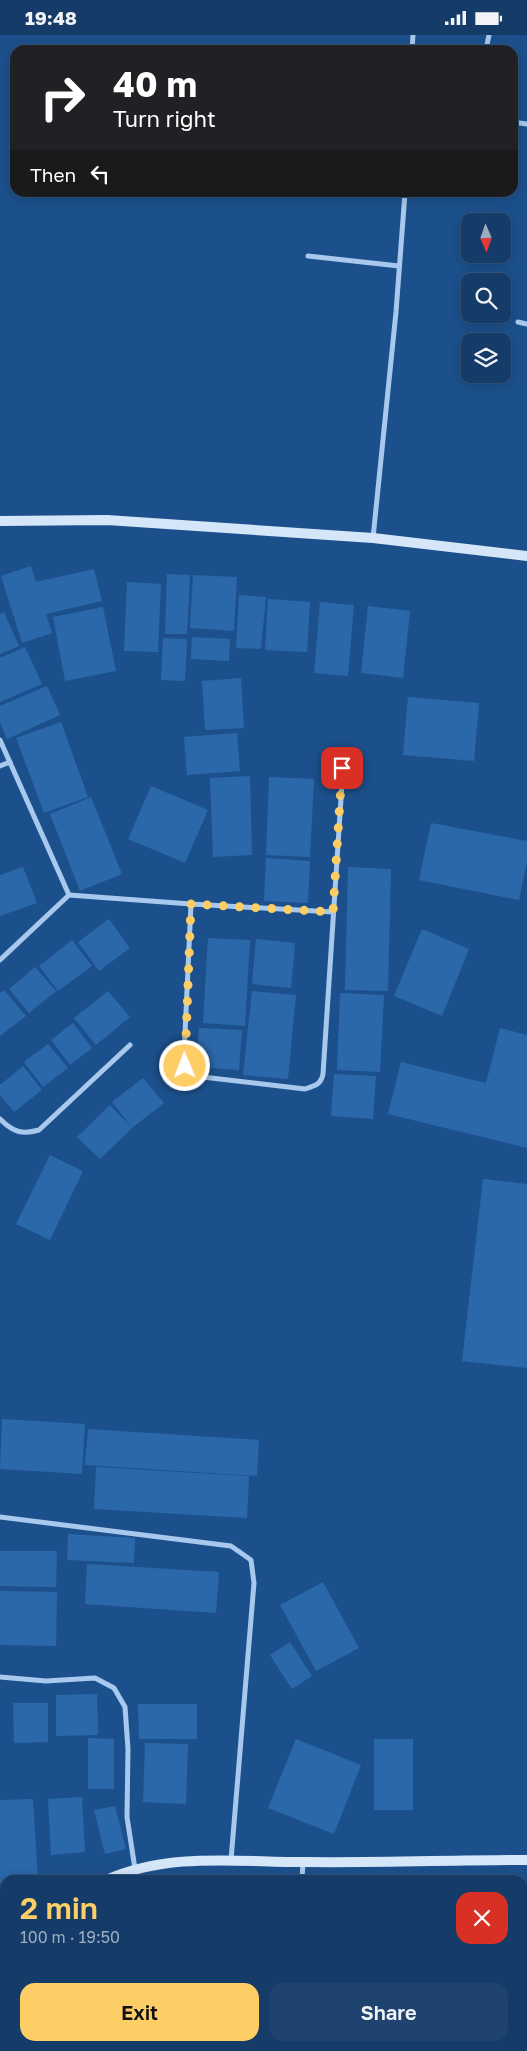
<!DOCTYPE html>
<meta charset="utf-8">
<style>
:root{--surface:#153c69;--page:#1e436f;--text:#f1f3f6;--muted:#9dadc0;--line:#34567d;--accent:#fdcd66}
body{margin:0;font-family:"Golos Text",sans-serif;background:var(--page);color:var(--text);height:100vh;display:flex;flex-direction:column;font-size:19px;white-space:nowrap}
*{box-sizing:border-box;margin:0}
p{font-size:16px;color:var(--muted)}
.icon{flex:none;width:28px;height:28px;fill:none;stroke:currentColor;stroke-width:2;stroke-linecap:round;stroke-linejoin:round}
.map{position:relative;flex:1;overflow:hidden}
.details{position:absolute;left:0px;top:1840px;width:528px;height:176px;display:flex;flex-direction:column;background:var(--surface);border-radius:15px 15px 0 0;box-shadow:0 2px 12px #0003,0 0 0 1px var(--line)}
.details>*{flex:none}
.hud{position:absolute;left:10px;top:10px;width:508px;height:152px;border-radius:15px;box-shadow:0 2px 12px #0003,0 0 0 1px var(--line);background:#202124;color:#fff;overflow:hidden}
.needle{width:32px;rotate:178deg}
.tools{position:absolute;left:461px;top:178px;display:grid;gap:10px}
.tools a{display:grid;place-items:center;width:50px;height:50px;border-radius:10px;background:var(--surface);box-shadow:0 2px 12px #0003,0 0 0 1px var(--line);font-size:25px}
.pin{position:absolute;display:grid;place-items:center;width:42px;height:42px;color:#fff;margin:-21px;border-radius:10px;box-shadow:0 2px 8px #0006}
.me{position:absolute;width:55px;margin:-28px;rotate:359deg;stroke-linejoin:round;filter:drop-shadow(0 0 4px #0008)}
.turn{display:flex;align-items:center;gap:18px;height:105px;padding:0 20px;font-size:22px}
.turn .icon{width:65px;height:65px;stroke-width:2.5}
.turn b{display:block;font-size:35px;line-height:42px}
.then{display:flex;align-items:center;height:48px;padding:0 20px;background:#0003;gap:10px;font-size:19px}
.round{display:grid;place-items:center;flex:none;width:52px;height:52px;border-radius:15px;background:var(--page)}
.headline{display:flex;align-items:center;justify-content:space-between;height:85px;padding:0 20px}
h1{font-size:30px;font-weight:600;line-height:38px;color:var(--accent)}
.button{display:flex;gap:10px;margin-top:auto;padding:10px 20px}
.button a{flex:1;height:58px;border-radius:15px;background:var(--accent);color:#111;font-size:20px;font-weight:600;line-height:58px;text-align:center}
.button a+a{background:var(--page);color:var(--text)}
.status{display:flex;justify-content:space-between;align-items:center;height:35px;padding:0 25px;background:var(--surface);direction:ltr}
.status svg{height:14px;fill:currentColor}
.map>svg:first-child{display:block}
.building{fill:#2b68aa}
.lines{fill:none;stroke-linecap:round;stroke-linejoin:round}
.street{stroke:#a8c9ed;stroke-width:5}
.secondary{stroke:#d5e6f9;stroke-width:10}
.route{stroke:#fdcd66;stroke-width:9;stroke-dasharray:0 16.2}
</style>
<div class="status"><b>19:48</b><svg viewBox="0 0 49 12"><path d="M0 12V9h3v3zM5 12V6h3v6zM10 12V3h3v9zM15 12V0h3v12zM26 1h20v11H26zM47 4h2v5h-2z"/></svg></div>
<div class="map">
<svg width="527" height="2016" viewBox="0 0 527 2016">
<rect width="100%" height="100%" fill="#1c508c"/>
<!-- building -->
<g class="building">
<path d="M31 531 36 547 94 534 102 566 46 579 52 598 22 608 1 541Z"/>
<path d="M167 539 190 540 187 599H165Z"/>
<path d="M193 540 237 542 234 596 190 593Z"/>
<path d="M127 547 161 549 158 617 124 616Z"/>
<path d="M239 560 266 562 261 614 236 613Z"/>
<path d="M268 564 310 567 307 617 265 615Z"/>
<path d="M320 567 354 570 348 641 314 638Z"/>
<path d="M368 571 410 576 403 643 361 638Z"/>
<path d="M103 572 116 636 65 646 53 582Z"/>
<path d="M4 577 19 611 0 619V579Z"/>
<path d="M192 602 230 604 229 626 191 624Z"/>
<path d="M163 603 187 604 185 646 161 645Z"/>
<path d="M25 612 42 649 0 667V623Z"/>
<path d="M241 643 244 693 205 695 202 646Z"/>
<path d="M47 651 60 680 7 704 0 687V671Z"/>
<path d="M408 662 479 668 474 726 403 720Z"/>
<path d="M61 687 88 762 44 778 16 703Z"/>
<path d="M237 698 240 736 187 740 184 702Z"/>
<path d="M250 741 252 820 213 822 210 743Z"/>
<path d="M269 742 314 744 310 822 266 820Z"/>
<path d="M151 751 208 775 185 828 128 804Z"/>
<path d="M91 762 122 839 80 856 50 779Z"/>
<path d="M431 788 527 806V826L519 865 419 845Z"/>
<path d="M266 823 310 826 308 868 264 866Z"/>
<path d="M23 832 37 868 0 881V840Z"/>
<path d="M348 832 391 834 388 956 345 955Z"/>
<path d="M109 884 130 913 99 936 78 907Z"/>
<path d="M422 894 469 914 442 981 394 961Z"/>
<path d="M208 903 250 905 245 991 203 988Z"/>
<path d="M256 904 295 908 291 953 252 949Z"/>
<path d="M72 905 92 931 58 956 39 931Z"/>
<path d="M35 932 56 956 29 978 9 954Z"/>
<path d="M4 955 26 981 0 1001V958Z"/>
<path d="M108 956 130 982 96 1010 74 983Z"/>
<path d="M252 956 296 960 288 1044 243 1040Z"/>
<path d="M340 958 384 960 380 1037 337 1035Z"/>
<path d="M73 988 92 1013 70 1030 51 1005Z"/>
<path d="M199 993 242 995 239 1035 196 1032Z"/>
<path d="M500 993 527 1000V1113L388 1079 401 1027 486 1048Z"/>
<path d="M48 1009 68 1033 43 1052 24 1027Z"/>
<path d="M23 1031 42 1055 14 1077 0 1060V1050Z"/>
<path d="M334 1039 376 1041 373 1084 331 1081Z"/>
<path d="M143 1043 164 1068 132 1093 100 1124 77 1102 110 1070 132 1093 112 1067Z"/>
<path d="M50 1120 83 1136 50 1205 16 1189Z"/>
<path d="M483 1144 527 1149V1333L462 1326Z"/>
<path d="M2 1384 85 1389 82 1439 0 1434Z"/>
<path d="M88 1394 259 1405 257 1441 85 1430Z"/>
<path d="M96 1432 249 1441 247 1483 94 1474Z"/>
<path d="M68 1499 135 1503 134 1528 67 1525Z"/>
<path d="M0 1516H57L56 1552 0 1551Z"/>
<path d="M87 1529 219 1537 216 1578 85 1569Z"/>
<path d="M323 1547 359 1613 316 1636 280 1570Z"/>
<path d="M0 1556 57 1557 56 1611 0 1610Z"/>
<path d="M290 1607 312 1641 292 1654 270 1620Z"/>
<path d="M97 1659 98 1700 56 1701V1660Z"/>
<path d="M13 1668H48V1707L14 1708Z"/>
<path d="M138 1669H197V1704H139Z"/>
<path d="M88 1703 114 1704V1754H88Z"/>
<path d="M296 1704 361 1730 334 1799 268 1773Z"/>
<rect x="374" y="1704" width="39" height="71"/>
<path d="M145 1708 188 1709 186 1769 143 1767Z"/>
<path d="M82 1762 85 1817 51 1820 48 1764Z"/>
<path d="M33 1764 38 1845H5V1849H0V1765Z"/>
<path d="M115 1771 126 1814 105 1819 94 1775Z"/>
<path d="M5 1989V2011H41L47 2016H0V1995Z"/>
<path d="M50 2011H86L82 2016H56Z"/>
</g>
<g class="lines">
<!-- street -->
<g class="street">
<path d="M412 15 413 0"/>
<path d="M486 15 489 0"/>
<path d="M512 87 527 89"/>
<path d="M308 221 399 231"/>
<path d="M518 287 527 289"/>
<path d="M373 503 396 277 405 158"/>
<path d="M0 705 69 860 0 925"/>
<path d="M0 731 10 727"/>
<path d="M69 860 191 869 184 1020 188 1038 194 1041 305 1054C314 1051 321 1050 323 1039L343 733"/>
<path d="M191 869 333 877"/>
<path d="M0 1084C13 1097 22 1100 39 1095L130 1010"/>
<path d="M0 1482 231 1511 251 1525 254 1548 231 1825"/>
<path d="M0 1642 46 1646 95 1643 114 1653 125 1672 128 1714 127 1782 135 1834"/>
<path d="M302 1845 303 1827"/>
<path d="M287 2016V2011"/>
</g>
<!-- secondary -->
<g class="secondary">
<path d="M0 486 107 485 373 503 527 521"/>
<path d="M106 1845C169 1817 237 1827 304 1827 378 1828 453 1825 527 1825"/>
<path d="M0 1915 5 1911"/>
</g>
</g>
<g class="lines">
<!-- route -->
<path class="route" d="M185 1031 191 869 333 877 342 733"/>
</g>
</svg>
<div class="tools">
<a><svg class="needle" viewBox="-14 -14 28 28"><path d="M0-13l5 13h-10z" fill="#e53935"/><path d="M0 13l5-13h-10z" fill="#9dadc0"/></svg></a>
<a><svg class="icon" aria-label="search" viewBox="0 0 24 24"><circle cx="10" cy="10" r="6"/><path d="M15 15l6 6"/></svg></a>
<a><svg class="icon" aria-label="layers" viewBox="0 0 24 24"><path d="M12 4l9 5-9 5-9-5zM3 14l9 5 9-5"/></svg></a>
</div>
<div class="pin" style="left:342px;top:733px;background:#d93025"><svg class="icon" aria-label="arrive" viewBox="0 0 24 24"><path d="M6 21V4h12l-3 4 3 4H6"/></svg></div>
<svg class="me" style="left:185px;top:1031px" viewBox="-20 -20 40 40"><circle r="17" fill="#fdcd66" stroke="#fff" stroke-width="3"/><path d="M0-11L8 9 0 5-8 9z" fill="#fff"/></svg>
<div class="hud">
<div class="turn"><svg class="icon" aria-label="right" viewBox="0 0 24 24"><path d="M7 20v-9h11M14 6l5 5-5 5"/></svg><div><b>40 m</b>Turn right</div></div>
<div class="then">Then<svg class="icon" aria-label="left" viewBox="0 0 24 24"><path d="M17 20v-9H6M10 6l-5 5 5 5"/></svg></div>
</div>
<section class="details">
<div class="headline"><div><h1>2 min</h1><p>100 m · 19:50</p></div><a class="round" style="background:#d93025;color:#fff"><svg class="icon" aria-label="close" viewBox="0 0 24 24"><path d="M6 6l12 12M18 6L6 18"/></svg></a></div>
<div class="button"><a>Exit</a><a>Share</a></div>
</section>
</div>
